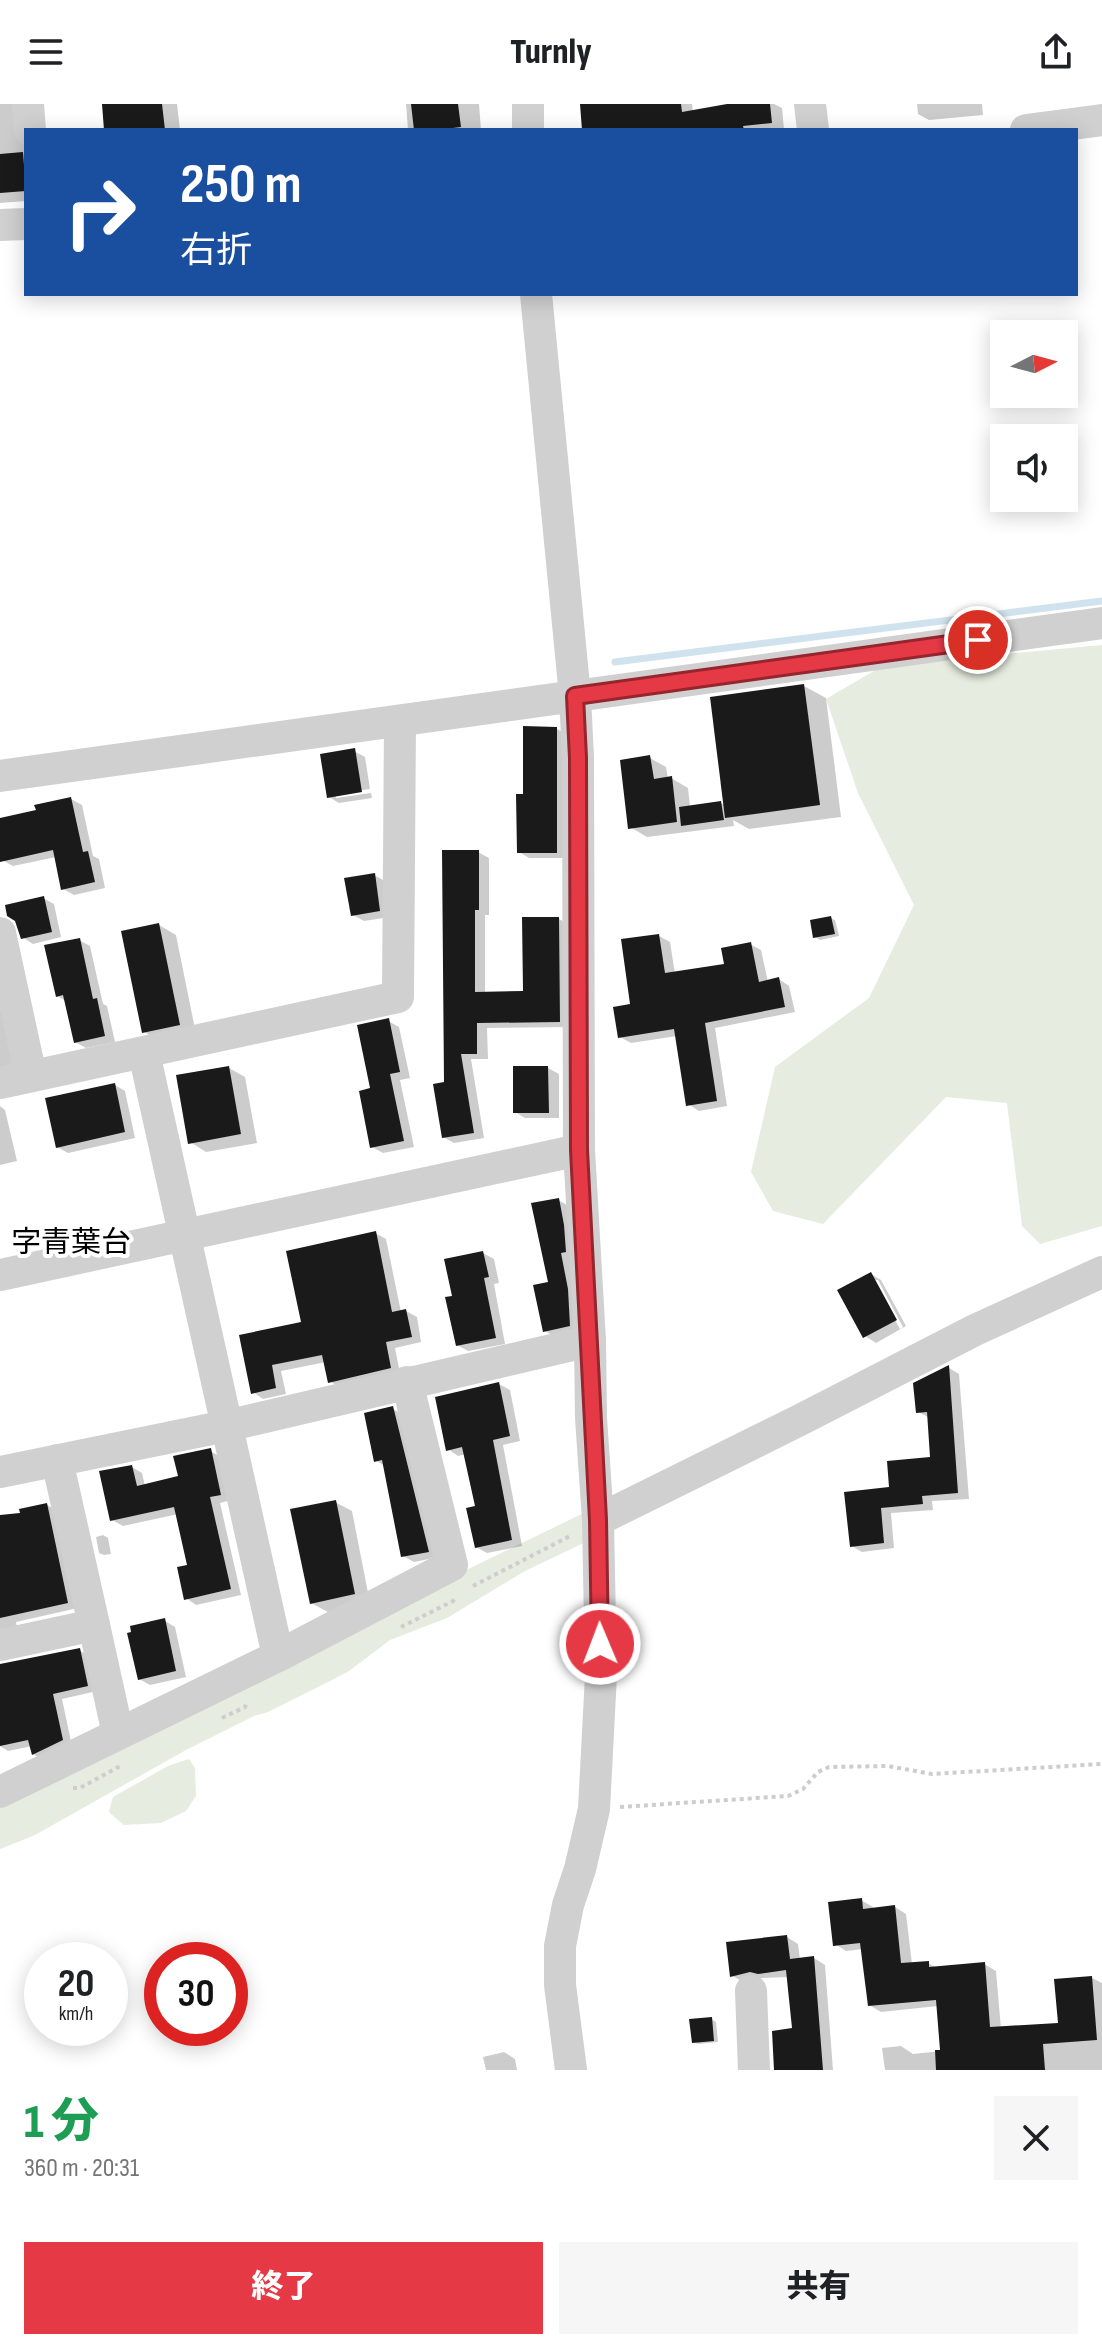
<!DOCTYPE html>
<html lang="ja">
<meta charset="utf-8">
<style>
:root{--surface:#fff;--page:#f6f6f6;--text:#202124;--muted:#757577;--accent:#e63946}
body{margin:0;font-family:"Sofia Sans Condensed","Noto Sans JP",sans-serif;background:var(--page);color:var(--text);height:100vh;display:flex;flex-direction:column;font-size:30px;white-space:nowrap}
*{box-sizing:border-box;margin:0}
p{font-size:26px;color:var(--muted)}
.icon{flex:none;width:44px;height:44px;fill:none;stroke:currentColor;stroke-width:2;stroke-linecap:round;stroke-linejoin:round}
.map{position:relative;height:1966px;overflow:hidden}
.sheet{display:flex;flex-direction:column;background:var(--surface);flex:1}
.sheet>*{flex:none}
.top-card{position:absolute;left:24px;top:24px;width:1054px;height:168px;border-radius:0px;box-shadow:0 4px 20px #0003;background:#1a4fa0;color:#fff;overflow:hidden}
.needle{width:52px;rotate:84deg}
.controls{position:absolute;left:990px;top:216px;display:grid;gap:16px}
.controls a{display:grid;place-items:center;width:88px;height:88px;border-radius:0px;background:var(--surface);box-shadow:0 4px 20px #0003;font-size:40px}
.speed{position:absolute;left:24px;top:1838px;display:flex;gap:16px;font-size:40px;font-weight:700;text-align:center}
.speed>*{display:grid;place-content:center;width:104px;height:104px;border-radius:50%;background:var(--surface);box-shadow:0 4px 20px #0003;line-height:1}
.speed small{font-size:20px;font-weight:400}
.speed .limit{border:12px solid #d22;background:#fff;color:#111}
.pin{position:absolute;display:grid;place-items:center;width:68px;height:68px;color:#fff;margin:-34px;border:4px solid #fff;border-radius:50%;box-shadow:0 2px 8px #0007}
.me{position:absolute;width:88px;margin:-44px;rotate:359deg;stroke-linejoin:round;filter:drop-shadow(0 0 6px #0008)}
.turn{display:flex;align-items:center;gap:28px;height:168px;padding:0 24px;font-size:36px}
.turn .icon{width:104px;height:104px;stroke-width:2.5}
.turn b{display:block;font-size:56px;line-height:68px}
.round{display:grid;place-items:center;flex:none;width:84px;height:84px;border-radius:0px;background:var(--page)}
.headline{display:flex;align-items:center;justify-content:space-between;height:136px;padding:0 24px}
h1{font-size:48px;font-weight:800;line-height:60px;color:#1e9e55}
.primary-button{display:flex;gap:16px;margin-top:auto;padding:16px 24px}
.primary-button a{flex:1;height:92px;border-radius:0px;background:var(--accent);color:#fff;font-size:32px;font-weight:800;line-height:92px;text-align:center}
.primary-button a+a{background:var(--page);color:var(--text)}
header{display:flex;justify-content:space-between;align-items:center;height:104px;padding:0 24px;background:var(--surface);font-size:36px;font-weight:800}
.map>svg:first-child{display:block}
.green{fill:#e6ecdf}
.shadow{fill:#0003;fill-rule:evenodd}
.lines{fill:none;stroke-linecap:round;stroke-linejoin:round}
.stream{stroke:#cfe2ee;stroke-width:7}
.building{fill:#1a1a1a}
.path{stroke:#cdcdcd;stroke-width:4;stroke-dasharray:4 4;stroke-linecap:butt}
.minor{stroke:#d0d0d0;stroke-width:32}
.route-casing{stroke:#96252e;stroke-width:20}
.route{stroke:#e63946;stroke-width:14}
.labels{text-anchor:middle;stroke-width:8;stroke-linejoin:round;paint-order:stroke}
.quarter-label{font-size:30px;fill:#000;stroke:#fff}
</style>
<header><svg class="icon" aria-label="menu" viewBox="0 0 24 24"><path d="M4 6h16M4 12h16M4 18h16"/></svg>Turnly<svg class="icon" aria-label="share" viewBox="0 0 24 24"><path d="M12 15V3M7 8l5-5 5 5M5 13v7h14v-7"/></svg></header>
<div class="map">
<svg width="1102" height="1966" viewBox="0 0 1102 1966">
<rect width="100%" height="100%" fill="#fff"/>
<!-- green -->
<g class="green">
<path d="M1102 541V1122L1040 1140 1022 1122 1007 999 946 993 823 1120 773 1107 751 1068 775 963 869 894 914 801 858 689 826 595 884 561Z"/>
<path d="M592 1405V1435L525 1467 447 1514 390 1536 349 1567 332 1576 268 1608 254 1612 186 1646 35 1731 0 1745V1700L458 1470Z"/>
<path d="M189 1655 195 1664 196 1692 186 1707 161 1719 124 1721 109 1708 113 1693 168 1662Z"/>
</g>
<!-- shadow -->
<g class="shadow">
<path d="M0 0H27L26 97 0 99Z"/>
<path d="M104 0H177L180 26H106Z"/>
<path d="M406 0H479L481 26H408Z"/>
<path d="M582 0H692L693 8 750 0H774L782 4 784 25 584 26Z"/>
<path d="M917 0H982L983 11 929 16 918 10Z"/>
<path d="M804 582 826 594 841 713 749 725 733 716 734 722 647 733 630 723 650 654 666 663 668 675 671 674 688 684 690 703 721 699 726 702Z"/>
<path d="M557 625 568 631 567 754H529L519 748 525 692Z"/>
<path d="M354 647 365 653 370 685 336 690V694L371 689 372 694 339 699 329 693Z"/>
<path d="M71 695 82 701 93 752 99 755 105 784 74 791 63 785 56 753 13 762 2 756 0 749V716L38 707Z"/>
<path d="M478 748 489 754V811H485V890L525 889 559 815 570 821V923L487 924 488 955H471L484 1034 454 1039 443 1033 446 980Z"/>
<path d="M374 771 385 777 390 813 364 817 353 811Z"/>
<path d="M43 794 54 800 61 833 33 840 22 833Z"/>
<path d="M830 814 835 816 839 832 820 836 815 833Z"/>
<path d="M159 821 176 831 196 930 160 937 144 928Z"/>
<path d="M659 832 670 838 675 870 726 862 750 840 761 846 768 878 779 875 789 882 795 908 715 924 727 1002 699 1007 688 1000 677 932 631 939 620 933Z"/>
<path d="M79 836 90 842 103 900 107 902 115 938 86 944 75 938 66 897 57 892Z"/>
<path d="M0 903 16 964 0 968Z"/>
<path d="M388 917 399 923 410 974 400 976 414 1043 383 1049 372 1043V986Z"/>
<path d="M229 964 245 973 257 1039 206 1048 190 1038Z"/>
<path d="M548 964 559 970V1014H525L515 1008Z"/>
<path d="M115 981 125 987 135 1034 68 1049 57 1043Z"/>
<path d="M0 1002 5 1006 17 1057 0 1061Z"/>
<path d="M558 1096 569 1102 580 1228 556 1233 545 1227Z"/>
<path d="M375 1129 386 1135 401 1208 406 1207 417 1213 421 1238 395 1244 400 1269 340 1284 330 1277 326 1258 281 1267 286 1290 263 1295 253 1288 241 1232 303 1219Z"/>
<path d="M483 1149 494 1155 499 1179 494 1180 505 1240 468 1247 457 1241Z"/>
<path d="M871 1170 881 1176 906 1222 876 1239 865 1232ZM873 1176H878L903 1223 900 1225Z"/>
<path d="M949 1264 959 1270 969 1395 932 1397 933 1406 891 1409 894 1444 862 1448 852 1442 892 1384 932 1355 930 1314 918 1308Z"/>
<path d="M499 1280 510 1286 520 1337 503 1341 522 1442 487 1449 476 1443 477 1404 466 1350 458 1352 448 1345Z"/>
<path d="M393 1305 404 1311 439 1453 414 1458 403 1452 385 1362 375 1356Z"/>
<path d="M210 1347 221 1353 231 1396 220 1399 241 1491 196 1501 186 1494 189 1462 178 1410 123 1422 112 1416 132 1363 142 1369 145 1382 180 1374Z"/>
<path d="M335 1398 352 1407 370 1499 328 1508 311 1499Z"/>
<path d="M47 1401 58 1407 78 1504 16 1518 17 1523 0 1527V1475Z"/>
<path d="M103 1431 108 1434 111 1450 104 1451 99 1449 96 1433Z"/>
<path d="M165 1517 175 1523 186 1573 150 1581 139 1575 134 1529Z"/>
<path d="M79 1546 89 1552 97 1587 62 1595 72 1642 43 1656 33 1650 32 1642 8 1647 0 1642V1561Z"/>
<path d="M861 1796 873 1803V1806L895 1803 906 1810 912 1860 928 1859 937 1864 984 1860 996 1867 1001 1925 1060 1921 1092 1874 1102 1879V1966H885L882 1944 901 1942 913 1950 942 1947 938 1902 881 1908 869 1901 863 1845 846 1847 835 1840Z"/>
<path d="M787 1833 798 1840 800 1856 814 1854 825 1861 833 1966H775L794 1926 788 1873 762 1874 743 1878 731 1871Z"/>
<path d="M711 1915 716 1918 718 1938 698 1940 693 1938Z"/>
<path d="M504 1948 515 1955 517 1966H486L483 1953Z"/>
</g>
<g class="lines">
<!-- stream -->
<path class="stream" d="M615 558 1102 497"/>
</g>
<!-- building -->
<g class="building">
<path d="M102 0H162L165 26H104Z"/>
<path d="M411 0H458L461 23 453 24V26H414Z"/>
<path d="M580 0H681L682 8 727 0H770L772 19 743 22 744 26H582Z"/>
<path d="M23 48 26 87 0 89V50Z"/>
<path d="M804 580 820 701 725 714 710 593Z"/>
<path d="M523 622 557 623V749H517L516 690H523Z"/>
<path d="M355 644 362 688 327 694 320 650Z"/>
<path d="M650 651 654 675 672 672 677 718 628 725 620 656Z"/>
<path d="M71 693 83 748 88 747 95 778 61 786 53 746 0 758V714L36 706 34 701Z"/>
<path d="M721 697 724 716 681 722 679 703Z"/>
<path d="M442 746H479V806H475V888L523 887 522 813H559L560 918 477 919V950H461L474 1029 442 1034 433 980 444 978Z"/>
<path d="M375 769 380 807 351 812 344 774Z"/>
<path d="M44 792 52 828 21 835 15 817 7 812 5 801Z"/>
<path d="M831 812 835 830 813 834 810 816Z"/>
<path d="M159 819 180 921 142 929 121 827Z"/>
<path d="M659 830 665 869 724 860 721 844 751 838 759 878 779 873 785 903 705 919 717 997 686 1002 674 925 618 934 613 903 630 900 621 835Z"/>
<path d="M80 834 93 895 97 894 105 932 74 939 63 891 56 893 44 841Z"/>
<path d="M389 914 400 968 390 970 404 1037 370 1044 359 987 370 984 357 921Z"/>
<path d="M229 962 241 1030 188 1040 176 971Z"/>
<path d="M513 962H548L549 1009H513Z"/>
<path d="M115 979 125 1028 56 1044 45 994Z"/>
<path d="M559 1094 564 1121 566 1148 561 1149 568 1185 570 1222 543 1228 533 1181 548 1178 531 1099Z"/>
<path d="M376 1127 392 1208 406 1205 412 1233 386 1238 391 1264 328 1279 322 1251 272 1261 276 1284 251 1290 239 1231 301 1218 286 1147Z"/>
<path d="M483 1147 489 1173 484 1174 496 1234 456 1242 445 1193 452 1192 444 1155Z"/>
<path d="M871 1168 897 1216 863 1234 837 1186Z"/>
<path d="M949 1261 958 1389 922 1392 923 1400 881 1404 884 1439 850 1443 844 1388 889 1383 887 1357 930 1353 927 1308 916 1309 913 1279Z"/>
<path d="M499 1278 510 1332 493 1336 512 1436 475 1444 466 1404 475 1402 462 1343 446 1347 435 1293Z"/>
<path d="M393 1302 429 1448 401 1453 382 1356 374 1358 364 1309Z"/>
<path d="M211 1344 221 1391 210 1393 231 1485 184 1496 177 1463 187 1461 174 1403 110 1417 99 1367 132 1361 137 1382 178 1372 173 1352Z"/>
<path d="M336 1396 355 1490 310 1500 290 1405Z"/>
<path d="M47 1399 68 1499 0 1514V1411L20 1409 19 1405Z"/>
<path d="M165 1514 176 1567 138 1576 127 1529 131 1528 130 1522Z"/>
<path d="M80 1544 88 1582 53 1590 63 1636 32 1651 28 1636 0 1642V1560Z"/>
<path d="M862 1794 863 1805 895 1801 901 1859 929 1857V1863L985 1858 990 1923 1058 1919 1054 1875 1092 1872 1097 1936 1043 1940 1045 1966H936L935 1946H940L936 1896 868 1902 860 1839 833 1842 828 1798Z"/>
<path d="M787 1831 790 1855 814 1852 823 1966H774L772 1927 792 1924 786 1866 758 1870 750 1868 730 1873 726 1838Z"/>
<path d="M712 1913 714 1937 692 1939 689 1915Z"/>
</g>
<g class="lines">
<!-- path -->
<g class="path">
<path d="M473 1482 572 1431"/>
<path d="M401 1523 453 1497 456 1493"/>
<path d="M222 1614 245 1603 247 1598"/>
<path d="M73 1684H80L122 1661"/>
<path d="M620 1703 788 1692 803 1685 818 1668 829 1663 888 1662 932 1670 1102 1660"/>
</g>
<!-- minor -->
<g class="minor">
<path d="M28 0 30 26"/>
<path d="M810 0 813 26"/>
<path d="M528 26V0"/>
<path d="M1026 26 1102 16"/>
<path d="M0 121 26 120"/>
<path d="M536 190 575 592 578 654 579 1046 590 1237 591 1314 598 1416 601 1571 594 1705 580 1765 568 1801 560 1842V1881L571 1966"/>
<path d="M0 672 1102 519"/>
<path d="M0 829 31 972"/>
<path d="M144 949 278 1552"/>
<path d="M0 979 398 893 400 618"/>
<path d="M0 1171 579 1046"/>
<path d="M0 1368 226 1322 590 1237"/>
<path d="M598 1416 800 1316 975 1226 1102 1168"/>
<path d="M94 1521 118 1630"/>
<path d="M0 1541 94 1521 57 1356"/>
<path d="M0 1688 278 1552 452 1461 407 1278"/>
<path d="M751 1887 754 1966"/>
</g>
</g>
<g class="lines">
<defs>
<path id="route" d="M600 1540 598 1416 579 1046 578 654 575 592 978 536"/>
</defs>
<!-- route casing -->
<use href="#route" class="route-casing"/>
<!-- route -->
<use href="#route" class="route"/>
</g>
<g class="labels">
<!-- quarter labels -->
<g class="quarter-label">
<text x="71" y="1148">字青葉台</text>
</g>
</g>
</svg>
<div class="controls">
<a><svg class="needle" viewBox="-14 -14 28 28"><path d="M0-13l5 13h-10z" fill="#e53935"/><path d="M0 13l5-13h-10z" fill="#757577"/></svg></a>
<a><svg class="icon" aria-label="sound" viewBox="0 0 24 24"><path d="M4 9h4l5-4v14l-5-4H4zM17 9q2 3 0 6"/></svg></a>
</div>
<div class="speed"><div>20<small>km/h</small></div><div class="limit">30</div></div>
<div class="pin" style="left:978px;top:536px;background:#d93025"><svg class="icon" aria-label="arrive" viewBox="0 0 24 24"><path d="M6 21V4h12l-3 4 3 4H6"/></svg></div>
<svg class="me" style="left:600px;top:1540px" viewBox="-20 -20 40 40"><circle r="17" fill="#e63946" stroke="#fff" stroke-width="3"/><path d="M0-11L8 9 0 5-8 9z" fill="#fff"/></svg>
<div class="top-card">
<div class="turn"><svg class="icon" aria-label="right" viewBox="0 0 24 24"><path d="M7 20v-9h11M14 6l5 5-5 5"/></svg><div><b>250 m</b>右折</div></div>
</div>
</div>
<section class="sheet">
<div class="headline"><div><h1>1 分</h1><p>360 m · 20:31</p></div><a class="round"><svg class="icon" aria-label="close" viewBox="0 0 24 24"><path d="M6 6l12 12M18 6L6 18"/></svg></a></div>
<div class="primary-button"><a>終了</a><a>共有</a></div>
</section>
